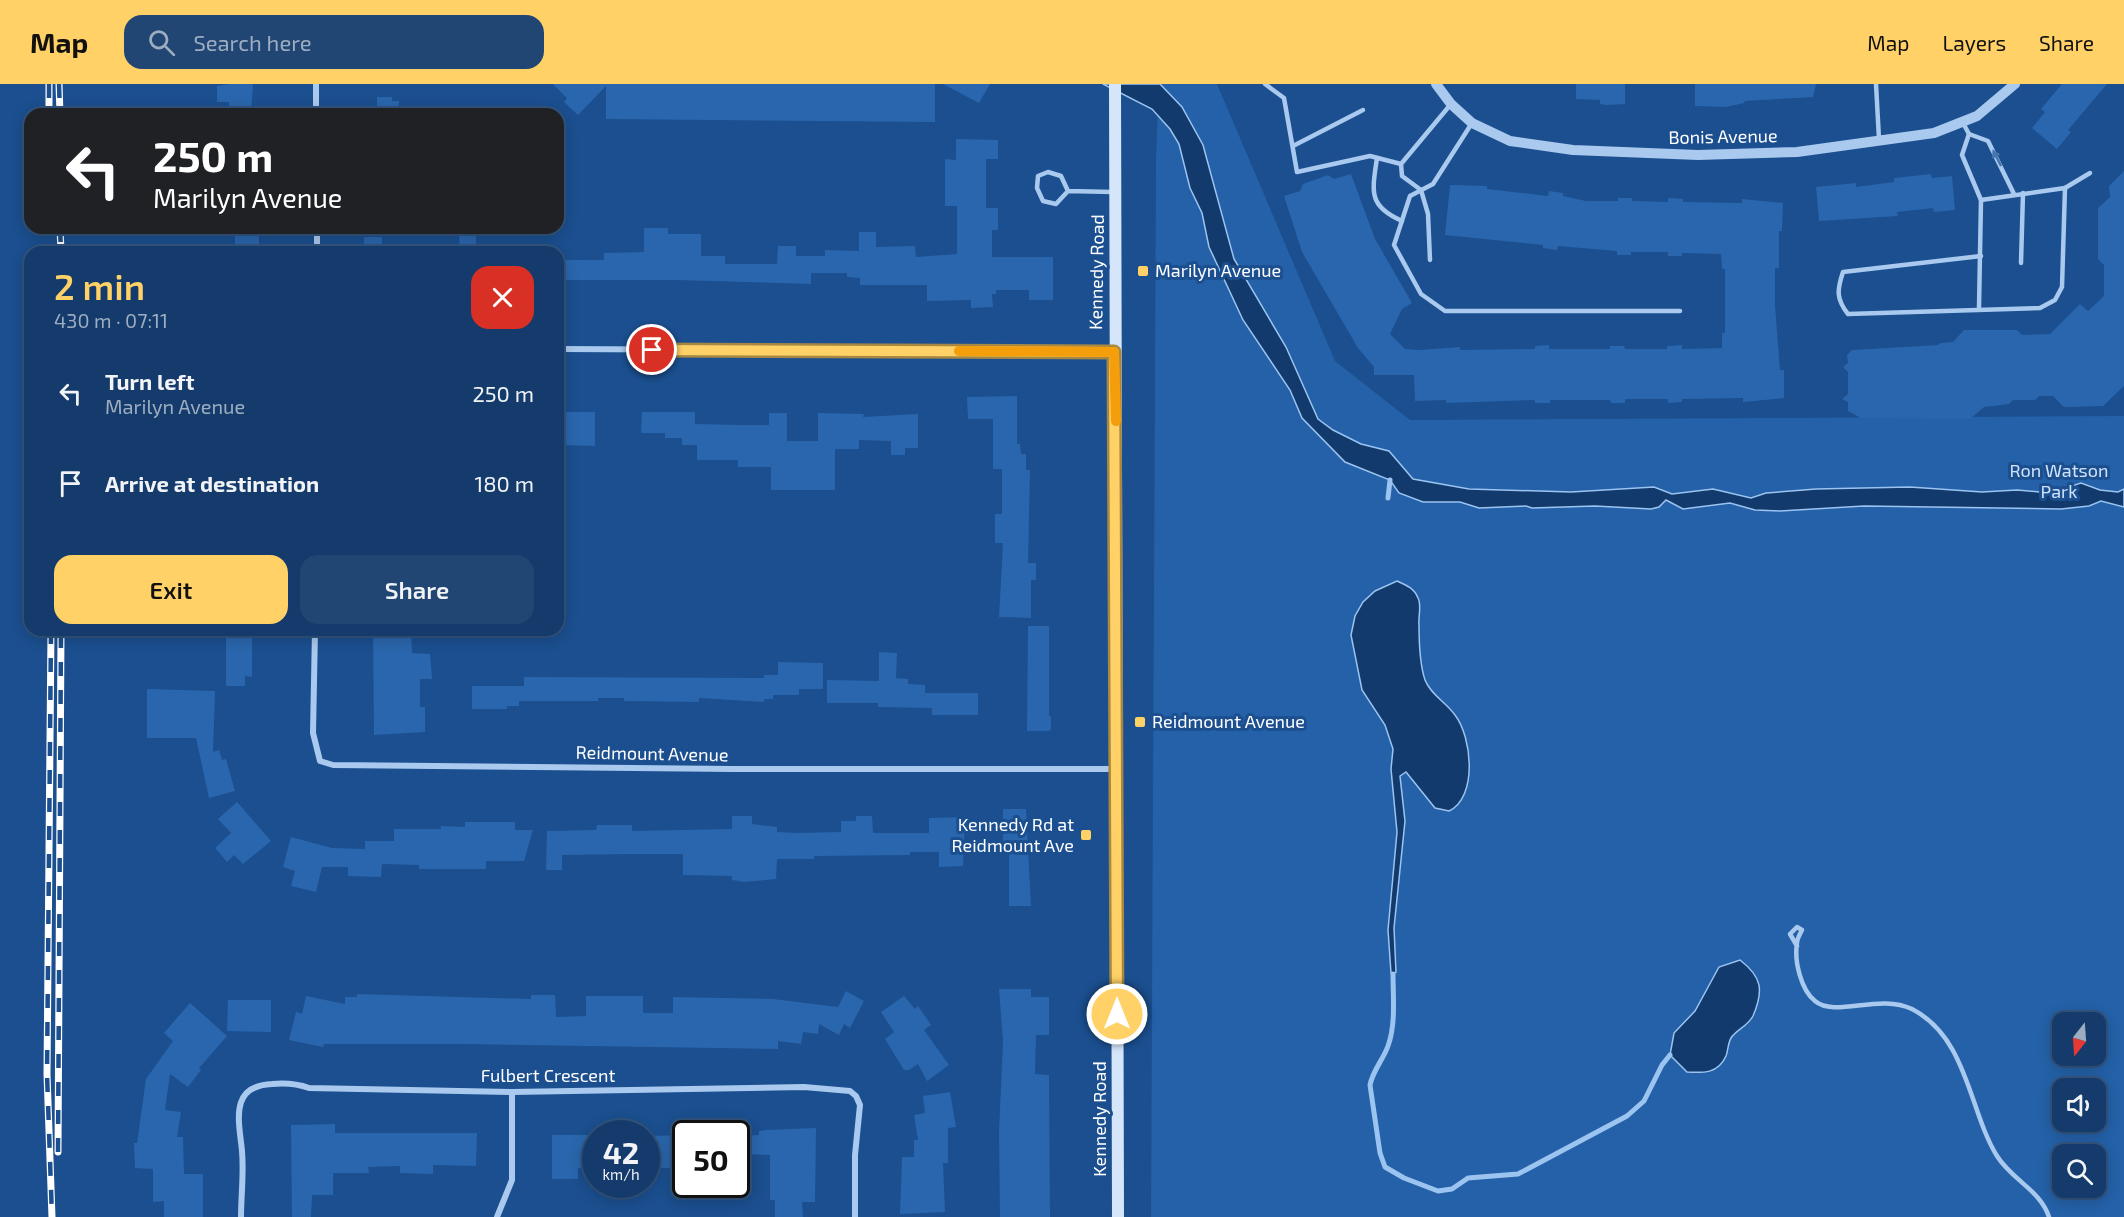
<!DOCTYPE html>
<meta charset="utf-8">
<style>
:root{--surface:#143b6b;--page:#214673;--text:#f1f3f6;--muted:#9dadc1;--line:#33557e;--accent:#ffd166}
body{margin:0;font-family:"Exo 2",sans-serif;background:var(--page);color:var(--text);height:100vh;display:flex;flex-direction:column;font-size:22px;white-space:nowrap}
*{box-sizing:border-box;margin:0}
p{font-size:20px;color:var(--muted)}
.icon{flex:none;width:33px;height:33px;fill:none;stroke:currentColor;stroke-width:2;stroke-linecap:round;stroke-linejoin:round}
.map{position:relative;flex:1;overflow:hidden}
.details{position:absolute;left:24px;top:162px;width:540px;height:390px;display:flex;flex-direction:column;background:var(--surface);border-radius:18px;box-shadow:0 3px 15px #0003,0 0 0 2px var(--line)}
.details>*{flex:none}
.banner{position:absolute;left:24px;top:24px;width:540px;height:126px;border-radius:18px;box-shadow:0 3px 15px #0003,0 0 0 2px var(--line);background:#202124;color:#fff;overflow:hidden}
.needle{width:39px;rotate:197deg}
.controls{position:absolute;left:2052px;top:928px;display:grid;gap:12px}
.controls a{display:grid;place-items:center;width:54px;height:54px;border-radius:12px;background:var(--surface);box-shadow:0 3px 15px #0003,0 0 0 2px var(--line);font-size:30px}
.speed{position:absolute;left:582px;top:1036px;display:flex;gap:12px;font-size:30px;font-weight:700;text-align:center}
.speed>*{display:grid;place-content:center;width:78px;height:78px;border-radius:50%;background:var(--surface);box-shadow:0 3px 15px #0003,0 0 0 2px var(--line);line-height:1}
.speed small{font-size:15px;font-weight:400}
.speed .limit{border:3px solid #111;border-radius:9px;background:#fff;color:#111}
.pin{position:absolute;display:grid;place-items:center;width:51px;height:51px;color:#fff;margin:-26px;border:3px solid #fff;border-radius:50%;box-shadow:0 2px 6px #0007}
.me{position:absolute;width:66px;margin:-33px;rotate:0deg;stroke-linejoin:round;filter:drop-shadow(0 0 4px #0008)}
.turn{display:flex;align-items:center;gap:21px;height:126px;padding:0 30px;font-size:27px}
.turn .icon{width:78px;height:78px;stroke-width:2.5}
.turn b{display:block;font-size:42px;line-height:51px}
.round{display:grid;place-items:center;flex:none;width:63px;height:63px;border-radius:18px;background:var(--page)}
.summary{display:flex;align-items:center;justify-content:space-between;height:102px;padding:0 30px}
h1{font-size:36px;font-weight:600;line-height:45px;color:var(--accent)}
.cta{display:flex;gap:12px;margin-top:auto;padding:12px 30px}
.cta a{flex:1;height:69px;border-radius:18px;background:var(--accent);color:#111;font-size:24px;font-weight:600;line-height:69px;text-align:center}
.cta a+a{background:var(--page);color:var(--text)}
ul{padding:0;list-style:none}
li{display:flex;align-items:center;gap:18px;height:90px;padding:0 30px}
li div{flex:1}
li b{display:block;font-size:22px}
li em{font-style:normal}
header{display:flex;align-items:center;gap:36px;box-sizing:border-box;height:84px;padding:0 30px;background:var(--accent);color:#111}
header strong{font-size:28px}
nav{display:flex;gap:33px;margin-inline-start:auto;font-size:21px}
.search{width:420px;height:54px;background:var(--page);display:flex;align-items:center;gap:15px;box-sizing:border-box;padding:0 21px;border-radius:18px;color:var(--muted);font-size:22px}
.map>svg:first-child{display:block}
.green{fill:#2461a8;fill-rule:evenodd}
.water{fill:#123a6d;stroke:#9cc4f0;stroke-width:1.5}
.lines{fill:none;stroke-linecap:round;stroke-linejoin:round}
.stream{stroke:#9cc4f0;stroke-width:5}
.building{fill:#2a66ad}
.service{stroke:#a9c9ee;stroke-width:4.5}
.minor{stroke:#a9c9ee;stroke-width:6}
.tertiary{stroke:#a9c9ee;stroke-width:10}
.secondary{stroke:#d6e6fa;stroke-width:12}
.rail-casing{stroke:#fff;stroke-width:7}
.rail{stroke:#1b4f8f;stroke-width:4.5;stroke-dasharray:14;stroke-linecap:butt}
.oneway{fill:#4674ac}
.route-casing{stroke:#a68842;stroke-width:15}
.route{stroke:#ffd166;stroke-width:10}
.slow{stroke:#f59e0b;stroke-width:10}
.poi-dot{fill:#ffd166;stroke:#1b4f8f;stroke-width:2}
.labels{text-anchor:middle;stroke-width:6;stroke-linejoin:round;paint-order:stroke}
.street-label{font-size:18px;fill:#fff;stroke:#1b4f8f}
.poi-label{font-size:18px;fill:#fff;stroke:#1b4f8f;text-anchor:start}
.park-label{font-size:18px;fill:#cfe3fa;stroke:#1b4f8f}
</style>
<header>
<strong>Map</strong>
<div class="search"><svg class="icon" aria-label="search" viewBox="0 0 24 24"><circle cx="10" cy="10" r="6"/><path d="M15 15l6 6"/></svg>Search here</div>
<nav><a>Map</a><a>Layers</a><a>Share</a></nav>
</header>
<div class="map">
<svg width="2124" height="1133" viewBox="0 0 2124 1133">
<rect width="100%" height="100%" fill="#1b4f8f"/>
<!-- green -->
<path class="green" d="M1159 0H1217L1335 277 1410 336 2124 332V1133H1151L1156 75ZM2062 939H2096V972H2062ZM2062 1005H2096V1038H2062ZM2062 1071H2096V1104H2062Z"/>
<!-- water -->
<g class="water">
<path d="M1103 0H1160L1182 23 1203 61 1234 175 1286 263 1318 335 1333 346 1361 360 1389 367 1413 395 1469 405 1571 408 1654 403 1672 410 1713 405 1751 414 1766 409 1816 405 1910 403 1982 408 2017 406 2050 409 2081 399 2100 406 2118 408 2124 405V423L2101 417 2089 422 2061 425 1864 422 1780 427 1755 426 1730 419 1683 425 1666 416 1659 423 1651 425 1595 422 1532 424 1526 422 1479 424 1460 418H1423L1399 409 1390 396 1345 378 1302 334 1290 306 1243 236 1209 163 1202 129 1190 104 1179 60 1170 45 1152 25Z"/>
<path d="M1397 497C1406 501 1414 504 1418 514 1422 521 1418 533 1419 541 1419 557 1420 581 1425 596 1431 611 1446 618 1455 631 1472 653 1478 713 1449 727L1435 724 1406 688 1400 692 1405 737 1394 844 1396 888 1393 890 1391 889 1388 846 1397 748 1391 685 1393 665 1385 641 1362 606 1351 551 1355 532 1363 518 1375 507Z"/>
<path d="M1740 876C1762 893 1764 906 1753 932 1748 942 1736 946 1731 954 1728 959 1728 967 1726 972 1718 990 1703 989 1687 988L1670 971 1674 949 1695 927 1719 883Z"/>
</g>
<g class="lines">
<!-- stream -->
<g class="stream">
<path d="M1388 414 1390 396"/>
<path d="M1393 890C1393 913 1396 940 1388 962 1383 976 1373 986 1370 1001L1380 1069 1385 1083 1404 1094 1438 1107 1452 1105 1468 1094 1518 1090 1627 1032 1644 1017 1662 981 1670 971"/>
</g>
</g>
<!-- building -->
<g class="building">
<path d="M230 0H253L251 30H229V18H217V2Z"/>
<path d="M553 0H935V38L606 35V2L578 31 564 18 567 14Z"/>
<path d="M943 0H990L979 19Z"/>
<path d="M1576 0H1625V20L1606 21 1600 20V16L1576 15Z"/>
<path d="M1695 0H1816L1813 13 1745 17 1744 19 1726 23 1695 22Z"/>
<path d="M2062 0H2107L2068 46 2071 48 2057 65 2032 44 2045 28 2041 25Z"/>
<path d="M377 13H392V17H399L398 30H377Z"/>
<path d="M956 55 998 56V75H986V124H998V146H992V173H1053V216H1029V206H996V210H992L993 223 971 224V216L927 217V201H860V194L847 193V189H811V200L676 196H563V176H604V169L644 168V144H668V150H701V172H725V180H777L778 162H796V172H825V166L859 167V148H876V163L915 162 916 173 957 170V122H945V75L956 76Z"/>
<path d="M2124 87V302L2103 322 2064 323 2053 312H2039L2035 316H2013L2009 320 1984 323 1970 335 1861 334 1848 327V318L1842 315 1848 310V288L1843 283 1848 279 1847 271 1852 266 1938 261 1941 259 1953 258 1964 246H2017L2022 251 2050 250 2080 220 2088 227 2104 212V181L2098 175V124L2110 113 2109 102Z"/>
<path d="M1351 90 1375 155 1412 219 1402 225 1390 250 1405 265 1420 266 1460 263V266L1535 265V262L1549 261V265H1610V262H1624L1625 265H1667V262L1682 261V265L1722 264V249H1725V185H1722L1721 170 1682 169V172H1668V168H1631V171H1617V167L1558 162 1557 166 1543 164V161L1445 151 1450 101 1487 102V105L1548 112 1549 107 1563 109V112L1586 117H1618V114H1632V117L1668 118V114L1683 115V118L1742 119V115L1783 119 1782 147H1779V184H1775V222L1780 286H1784V314L1743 318V314L1682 315V318L1668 319V315H1625V319H1611L1610 316H1550V319H1535V316L1446 319V316L1415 317 1414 291H1374V283L1358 264 1302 168 1284 112 1300 107 1303 100 1328 91 1334 95Z"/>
<path d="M1931 90 1932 94 1952 92 1955 126 1934 128 1933 124 1897 128 1898 132 1819 137 1816 103 1856 99V103L1894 98V94Z"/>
<rect x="235" y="144" width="24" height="22"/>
<path d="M459 152H476V168H460Z"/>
<rect x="364" y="153" width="18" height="15"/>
<path d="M1017 312V360H1020L1021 370H1026V386H1030L1028 479H1036V496H1031V534L999 533 1003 459H995V430H1002V385H993V335H968L967 313Z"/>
<path d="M558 328H595V362L558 361Z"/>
<path d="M642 328H695V340L740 341H769V329H787V357H818V329L864 330 863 333 918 330V364H905V371H891V357L859 356V365H835V406H771V383H738V376H697V361H682V354H665V349H641Z"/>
<path d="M1028 542H1049V632H1051V645L1049 647H1027Z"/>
<path d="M226 546H252V593L245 592V602H226Z"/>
<path d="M373 546H411L412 569 430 570 432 595H420V623H425V648L374 651Z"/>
<path d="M879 568 897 569 896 594 908 595V600L925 601V609H978V631H932V624L878 623V619H827V596L879 597Z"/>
<path d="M778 578 823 579V605H799V611H773V615H764V618L699 614V618L624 617V614H598V617H519V622H507V625H472V602H524V593L764 594V591H778Z"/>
<path d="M147 605 215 607 213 668 219 666 222 676 226 675 235 707 209 714 196 654H147Z"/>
<path d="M237 718 271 757 243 780 234 771 227 778 215 764 231 749 218 735Z"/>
<path d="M1003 725H1026L1031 822H1009V765H1003Z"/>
<path d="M732 732H752V740L777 743V748L797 749 841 748V737H856V732H872L873 749H929V734L965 733 963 782 939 783V768H910V771L814 772V775H777L776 795 744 798 732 796V792L683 791V770H631L562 771V786H546L547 747 596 746 597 741H632V747L732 745Z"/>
<path d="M465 738H515V746H533L524 777H486V785H419V781L382 780 381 793 348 792V783H322L316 808 291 802 295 787 283 783 291 753 332 764 365 765V757H394V745H441V742L465 743Z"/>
<path d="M999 905H1031V913H1049V951H1036L1035 990 1049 991 1050 1133H1000L999 1048 1003 958Z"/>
<path d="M846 907 864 917 850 944 844 940 839 951 819 940 818 950 803 948 801 960 778 957V965L468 960H324L323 963 289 956 296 928 302 930 306 912 345 920V913H357V910L531 915V911H555L556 933 586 932V912H643V929H673V913L773 915 838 923Z"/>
<path d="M904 912 915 925 918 922 931 941 924 946 949 981 927 997 918 980 909 986H904L885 955 894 948 881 928Z"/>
<path d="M228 916H271V948L227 947Z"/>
<path d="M190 919 227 952 199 984 201 986 188 1003 170 990 165 1026 181 1028 177 1053H183L184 1090H203V1133H164V1117L153 1118V1085L135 1084 134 1059H137L146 995 173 957 164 949Z"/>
<path d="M950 1008 956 1043 948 1044V1079H943L945 1128 900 1130 902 1073H914V1056H918L914 1031 925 1029 923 1012Z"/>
<path d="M335 1040V1049H477L476 1082 433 1081V1090L400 1089V1082L368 1083 369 1089H333V1111H312L311 1133H292L291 1041Z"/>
<path d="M816 1044 815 1118H802L803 1133H775V1116H770V1071L736 1070V1052L759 1051V1047L766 1046Z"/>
<path d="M552 1051H596V1083L578 1084V1095H552Z"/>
<path d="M686 1051V1084H646V1052Z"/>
</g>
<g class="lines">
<!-- service -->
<g class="service">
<path d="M1265 0 1284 14 1297 88 1370 72 1401 80"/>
<path d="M1876 0 1879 55"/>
<path d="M1472 39 1433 100 1410 112 1394 161 1421 210 1445 227H1680"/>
<path d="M1963 39 1969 50 1988 57 2014 110"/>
<path d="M1969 50 1962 71 1981 116 1979 224"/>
<path d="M1293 62 1363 26"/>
<path d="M1377 74C1372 108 1368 122 1402 137"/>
<path d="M2065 104 2090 89"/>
<path d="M1068 107 1056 120 1043 117 1037 104 1038 92 1048 88 1061 92 1068 107 1113 108"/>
<path d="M1981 116 2065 104 2062 203 2055 216 2040 224 1848 230C1836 215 1837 206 1843 188L1981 172"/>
<path d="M1430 176 1428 130 1421 106 1402 92 1401 80 1451 20"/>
<path d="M2021 179 2023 109"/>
<path d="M1797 862 1790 850 1797 843 1802 846C1800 850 1797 855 1797 859 1794 877 1801 906 1815 917 1835 934 1879 909 1912 925 1968 954 1969 1027 1997 1072 2012 1096 2040 1106 2049 1133"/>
</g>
<!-- minor -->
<g class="minor">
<path d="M316 0V30"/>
<path d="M317 144V168"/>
<path d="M558 265 1114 268"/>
<path d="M315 546 313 649 320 677 333 681 733 685H1116"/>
<path d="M241 1133C241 1112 244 1089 242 1067 239 1037 229 1002 272 1000 284 999 298 1000 309 1004L512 1008 804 1003 850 1007 856 1012 860 1021 855 1071V1133"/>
<path d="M497 1133 512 1096V1008"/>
</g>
<!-- tertiary -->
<path class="tertiary" d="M1436 0 1451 20 1472 39 1510 57 1573 66 1698 71 1797 68 1934 49 1977 32 2015 0"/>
<!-- secondary -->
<path class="secondary" d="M1115 0 1118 1133"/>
<defs>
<g id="rail">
<path d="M49 0V30"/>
<path d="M59 0 60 30"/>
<path d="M60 144 61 168"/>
<path d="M51 546 47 990 52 1133"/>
<path d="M58 1068 61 546"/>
</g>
</defs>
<!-- rail casing -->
<use href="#rail" class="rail-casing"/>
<!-- rail -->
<use href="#rail" class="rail"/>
</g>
<!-- one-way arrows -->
<defs><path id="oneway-solid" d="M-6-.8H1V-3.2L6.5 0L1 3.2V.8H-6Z" transform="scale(1.5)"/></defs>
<use class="oneway" href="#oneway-solid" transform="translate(1997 74) rotate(-117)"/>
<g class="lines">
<defs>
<path id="route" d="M652 266 1114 268 1117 930"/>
</defs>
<!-- route casing -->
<use href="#route" class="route-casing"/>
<!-- route -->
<use href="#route" class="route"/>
<!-- slow -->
<path class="slow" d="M959 267 1114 268 1116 337"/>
</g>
<!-- markers -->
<g class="poi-dot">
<rect x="1137" y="181" width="12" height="12" rx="3"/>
<rect x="1134" y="632" width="12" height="12" rx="3"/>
<rect x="1080" y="745" width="12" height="12" rx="3"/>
</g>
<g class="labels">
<!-- street labels -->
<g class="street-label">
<text transform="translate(1723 53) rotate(-1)" y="6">Bonis Avenue</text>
<text transform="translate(1097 188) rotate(-89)" y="6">Kennedy Road</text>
<text transform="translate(652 670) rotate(1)" y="6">Reidmount Avenue</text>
<text x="548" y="998">Fulbert Crescent</text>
<text transform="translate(1100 1035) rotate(-90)" y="6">Kennedy Road</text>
</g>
<!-- poi labels -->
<g class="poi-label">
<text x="1155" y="193">Marilyn Avenue</text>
<text x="1152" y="644">Reidmount Avenue</text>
<text x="1074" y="747" text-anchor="end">Kennedy Rd at<tspan x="1074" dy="21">Reidmount Ave</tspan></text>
</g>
<!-- park labels -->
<g class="park-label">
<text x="2059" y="393">Ron Watson<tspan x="2059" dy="21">Park</tspan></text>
</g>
</g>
</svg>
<div class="controls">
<a><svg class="needle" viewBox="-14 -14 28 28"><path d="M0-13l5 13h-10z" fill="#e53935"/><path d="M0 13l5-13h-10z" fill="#9dadc1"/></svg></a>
<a><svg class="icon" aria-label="sound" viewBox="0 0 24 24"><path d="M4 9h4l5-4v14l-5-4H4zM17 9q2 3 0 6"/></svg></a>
<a><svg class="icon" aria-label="search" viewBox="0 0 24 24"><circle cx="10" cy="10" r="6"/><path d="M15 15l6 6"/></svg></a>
</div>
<div class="speed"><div>42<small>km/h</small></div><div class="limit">50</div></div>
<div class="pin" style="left:652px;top:266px;background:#d93025"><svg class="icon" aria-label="arrive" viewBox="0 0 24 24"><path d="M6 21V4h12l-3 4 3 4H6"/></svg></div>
<svg class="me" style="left:1117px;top:930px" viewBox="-20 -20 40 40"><circle r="17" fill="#ffd166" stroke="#fff" stroke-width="3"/><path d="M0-11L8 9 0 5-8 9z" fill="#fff"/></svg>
<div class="banner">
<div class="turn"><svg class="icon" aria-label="left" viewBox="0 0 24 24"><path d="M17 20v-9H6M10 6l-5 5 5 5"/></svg><div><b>250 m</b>Marilyn Avenue</div></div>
</div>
<section class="details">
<div class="summary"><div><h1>2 min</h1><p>430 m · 07:11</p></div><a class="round" style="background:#d93025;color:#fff"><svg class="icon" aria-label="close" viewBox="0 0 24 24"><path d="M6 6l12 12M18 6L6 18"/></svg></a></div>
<ul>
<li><svg class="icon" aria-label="left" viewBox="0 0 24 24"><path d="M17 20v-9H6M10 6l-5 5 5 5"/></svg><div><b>Turn left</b><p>Marilyn Avenue</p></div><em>250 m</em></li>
<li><svg class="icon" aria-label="arrive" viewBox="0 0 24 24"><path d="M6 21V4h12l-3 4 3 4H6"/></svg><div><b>Arrive at destination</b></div><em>180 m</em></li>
</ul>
<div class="cta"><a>Exit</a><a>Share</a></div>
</section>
</div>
